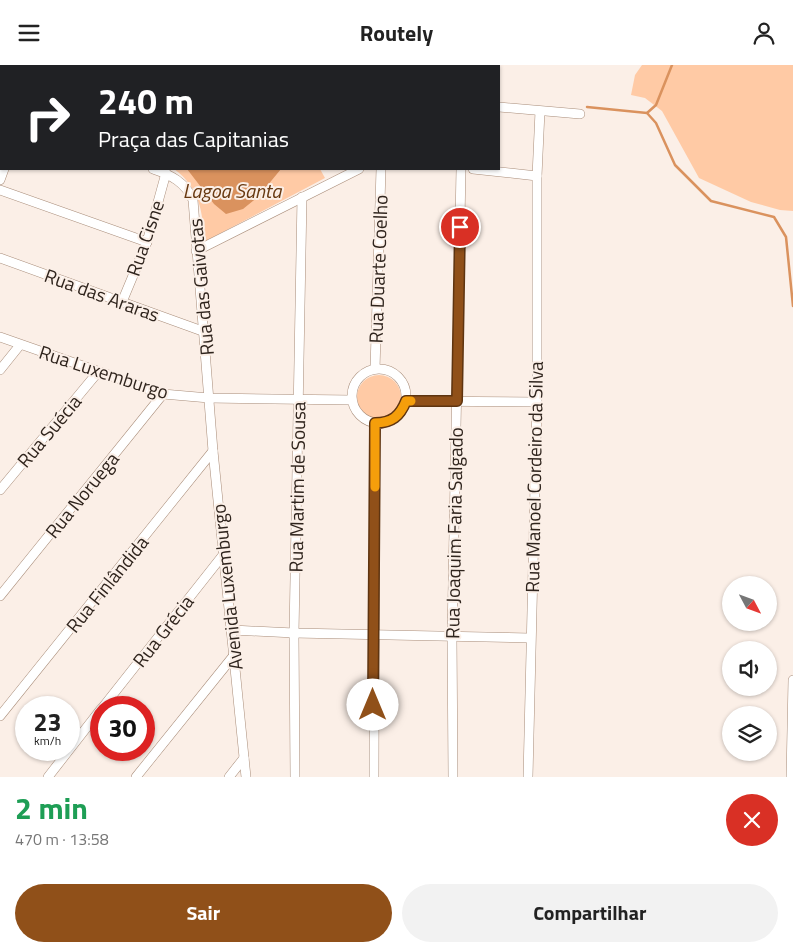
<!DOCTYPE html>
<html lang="pt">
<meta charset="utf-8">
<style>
:root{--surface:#fff;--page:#f2f2f2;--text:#222;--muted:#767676;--accent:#905019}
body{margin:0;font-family:"Titillium Web",sans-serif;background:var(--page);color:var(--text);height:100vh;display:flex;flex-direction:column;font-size:19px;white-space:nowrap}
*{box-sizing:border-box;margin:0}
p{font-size:16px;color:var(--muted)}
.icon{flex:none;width:28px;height:28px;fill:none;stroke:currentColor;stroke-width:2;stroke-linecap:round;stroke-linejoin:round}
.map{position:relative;height:712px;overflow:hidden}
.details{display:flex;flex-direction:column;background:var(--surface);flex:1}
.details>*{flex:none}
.banner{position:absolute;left:0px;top:0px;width:500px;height:105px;box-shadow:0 1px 4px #0004;background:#202124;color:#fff;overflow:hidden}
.needle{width:32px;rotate:131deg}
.buttons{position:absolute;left:722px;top:511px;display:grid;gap:10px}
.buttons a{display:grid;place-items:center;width:55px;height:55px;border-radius:50%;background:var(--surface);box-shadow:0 1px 4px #0004;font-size:25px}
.speed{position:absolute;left:15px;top:631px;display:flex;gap:10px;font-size:25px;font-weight:700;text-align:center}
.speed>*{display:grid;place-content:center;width:65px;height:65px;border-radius:50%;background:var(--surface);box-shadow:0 1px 4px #0004;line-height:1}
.speed small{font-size:12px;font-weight:400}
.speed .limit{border:8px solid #d22;background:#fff;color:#111}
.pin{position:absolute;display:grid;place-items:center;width:42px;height:42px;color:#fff;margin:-21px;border:2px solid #fff;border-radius:50%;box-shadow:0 1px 5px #0007}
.me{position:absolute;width:55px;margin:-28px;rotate:0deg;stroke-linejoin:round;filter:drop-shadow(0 0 4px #0008)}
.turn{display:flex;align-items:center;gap:18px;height:105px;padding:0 15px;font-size:22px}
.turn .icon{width:65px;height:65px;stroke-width:2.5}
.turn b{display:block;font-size:35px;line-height:42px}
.round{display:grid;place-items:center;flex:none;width:52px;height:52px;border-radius:26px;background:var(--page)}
.headline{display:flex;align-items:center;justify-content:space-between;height:85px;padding:0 15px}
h1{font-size:30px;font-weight:700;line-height:38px;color:#1e9e55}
.primary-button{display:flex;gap:10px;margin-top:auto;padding:10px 15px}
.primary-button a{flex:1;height:58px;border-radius:30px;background:var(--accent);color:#fff;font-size:20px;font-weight:700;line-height:58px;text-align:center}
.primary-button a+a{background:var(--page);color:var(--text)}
header{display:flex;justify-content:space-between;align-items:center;height:65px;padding:0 15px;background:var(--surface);font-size:22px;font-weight:700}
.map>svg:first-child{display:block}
.green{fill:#ffcaa5}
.water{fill:#da925e}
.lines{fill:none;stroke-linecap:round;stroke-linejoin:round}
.stream{stroke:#da925e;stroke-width:2.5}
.minor-casing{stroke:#a98d7a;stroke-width:10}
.minor{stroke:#fff;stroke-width:9}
.route-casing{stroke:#5e3410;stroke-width:12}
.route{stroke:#905019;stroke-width:9}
.slow{stroke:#f59e0b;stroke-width:9}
.labels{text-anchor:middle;stroke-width:4;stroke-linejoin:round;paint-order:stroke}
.street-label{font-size:19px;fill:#2f241d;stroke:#fbefe7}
.water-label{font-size:20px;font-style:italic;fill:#683911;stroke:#fbefe7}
</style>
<header><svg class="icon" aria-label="menu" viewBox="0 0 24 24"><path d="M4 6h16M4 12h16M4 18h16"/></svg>Routely<svg class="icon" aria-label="person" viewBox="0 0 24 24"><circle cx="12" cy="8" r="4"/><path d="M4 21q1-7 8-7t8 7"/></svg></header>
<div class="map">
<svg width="793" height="712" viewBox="0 0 793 712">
<rect width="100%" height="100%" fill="#fbefe7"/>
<!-- green -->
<g class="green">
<path d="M642 0H793V146L780 145 751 137 699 113 662 46 645 33 631 30 635 10Z"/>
<path d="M174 104H320L325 113 204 177C203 147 200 123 174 104Z"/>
<circle cx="379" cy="332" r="22"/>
</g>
<!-- water -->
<path class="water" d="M187 104H186H281L258 132 243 144 226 149 214 139Z"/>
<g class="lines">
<!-- stream -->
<g class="stream">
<path d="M587 42 647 48 656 58 675 100 711 136 774 152 786 172 793 241"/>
<path d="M647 48 656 40 672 0"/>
</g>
<defs>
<g id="minor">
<path d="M241 0 242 1"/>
<path d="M320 0 321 1"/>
<path d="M381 0V1"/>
<path d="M52 1 53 0"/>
<path d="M499 42 580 49"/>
<path d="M0 46H1"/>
<path d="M153 104C171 110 185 117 193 135L213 386 246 712"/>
<path d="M473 104 537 111"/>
<path d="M0 115 4 104"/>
<path d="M0 125 147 177"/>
<path d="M196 186 359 104"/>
<path d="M0 193 205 267"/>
<path d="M122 237 147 177 166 108"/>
<path d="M0 272 163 329 209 333 352 335"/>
<circle cx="379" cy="331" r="27"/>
<path d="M375 304 381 104"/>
<path d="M0 305 20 280"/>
<path d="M406 336 537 337"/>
<path d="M0 425 98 307"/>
<path d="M0 531 163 329"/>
<path d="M233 565 294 568 530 573"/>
<path d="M103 642 223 490"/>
<path d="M0 651 213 386"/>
<path d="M48 712 101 644"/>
<path d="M136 712 235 589"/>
<path d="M229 712 244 693"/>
<path d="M295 712 294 568 302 132"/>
<path d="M374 712 375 358"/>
<path d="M453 712 452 571 461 104"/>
<path d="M528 712 537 337V111L540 46"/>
<path d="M791 712 793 615"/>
</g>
</defs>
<!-- minor casing -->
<use href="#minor" class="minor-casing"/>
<!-- minor -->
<use href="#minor" class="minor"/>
</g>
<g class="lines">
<defs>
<path id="route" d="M373 640 375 358C392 358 400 351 406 336H457L460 162"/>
</defs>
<!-- route casing -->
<use href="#route" class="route-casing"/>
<!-- route -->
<use href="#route" class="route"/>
<!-- slow -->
<path class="slow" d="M375 422V358C392 358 400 351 406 336H411"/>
</g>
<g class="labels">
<!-- street labels -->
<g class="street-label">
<text transform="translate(145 173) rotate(-71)" y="7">Rua Cisne</text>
<text transform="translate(378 204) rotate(-88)" y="7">Rua Duarte Coelho</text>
<text transform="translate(201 222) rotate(-95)" y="7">Rua das Gaivotas</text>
<text transform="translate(102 230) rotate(20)" y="7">Rua das Araras</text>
<text transform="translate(104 307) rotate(18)" y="7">Rua Luxemburgo</text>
<text transform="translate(49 366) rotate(-50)" y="7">Rua Suécia</text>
<text transform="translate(534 412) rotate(-89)" y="7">Rua Manoel Cordeiro da Silva</text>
<text transform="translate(297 422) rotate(-89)" y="7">Rua Martim de Sousa</text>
<text transform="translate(82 430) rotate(-51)" y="7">Rua Noruega</text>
<text transform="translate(454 468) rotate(-89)" y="7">Rua Joaquim Faria Salgado</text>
<text transform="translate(107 519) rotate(-51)" y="7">Rua Finlândida</text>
<text transform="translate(227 522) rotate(-96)" y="7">Avenida Luxemburgo</text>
<text transform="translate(163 566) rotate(-52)" y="7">Rua Grécia</text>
</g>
<!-- water labels -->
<g class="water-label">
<text x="232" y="133">Lagoa Santa</text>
</g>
</g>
</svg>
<div class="buttons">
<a><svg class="needle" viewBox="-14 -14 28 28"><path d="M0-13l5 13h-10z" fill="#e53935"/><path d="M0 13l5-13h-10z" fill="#767676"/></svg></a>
<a><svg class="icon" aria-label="sound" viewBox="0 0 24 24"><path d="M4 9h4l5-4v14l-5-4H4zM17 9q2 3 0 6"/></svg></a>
<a><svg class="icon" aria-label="layers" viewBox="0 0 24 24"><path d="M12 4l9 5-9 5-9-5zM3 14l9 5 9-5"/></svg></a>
</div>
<div class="speed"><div>23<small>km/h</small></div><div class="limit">30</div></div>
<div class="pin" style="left:460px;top:162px;background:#d93025"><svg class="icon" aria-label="arrive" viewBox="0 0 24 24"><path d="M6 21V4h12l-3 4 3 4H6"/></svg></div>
<svg class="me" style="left:373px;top:640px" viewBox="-20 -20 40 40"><circle r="19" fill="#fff"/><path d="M0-13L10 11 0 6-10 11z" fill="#905019"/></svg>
<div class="banner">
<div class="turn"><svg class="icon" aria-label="right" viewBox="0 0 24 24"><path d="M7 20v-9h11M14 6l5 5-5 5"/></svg><div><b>240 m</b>Praça das Capitanias</div></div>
</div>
</div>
<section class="details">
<div class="headline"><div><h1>2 min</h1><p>470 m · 13:58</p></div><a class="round" style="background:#d93025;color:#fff"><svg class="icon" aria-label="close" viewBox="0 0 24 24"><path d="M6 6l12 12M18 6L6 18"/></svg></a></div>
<div class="primary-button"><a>Sair</a><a>Compartilhar</a></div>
</section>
